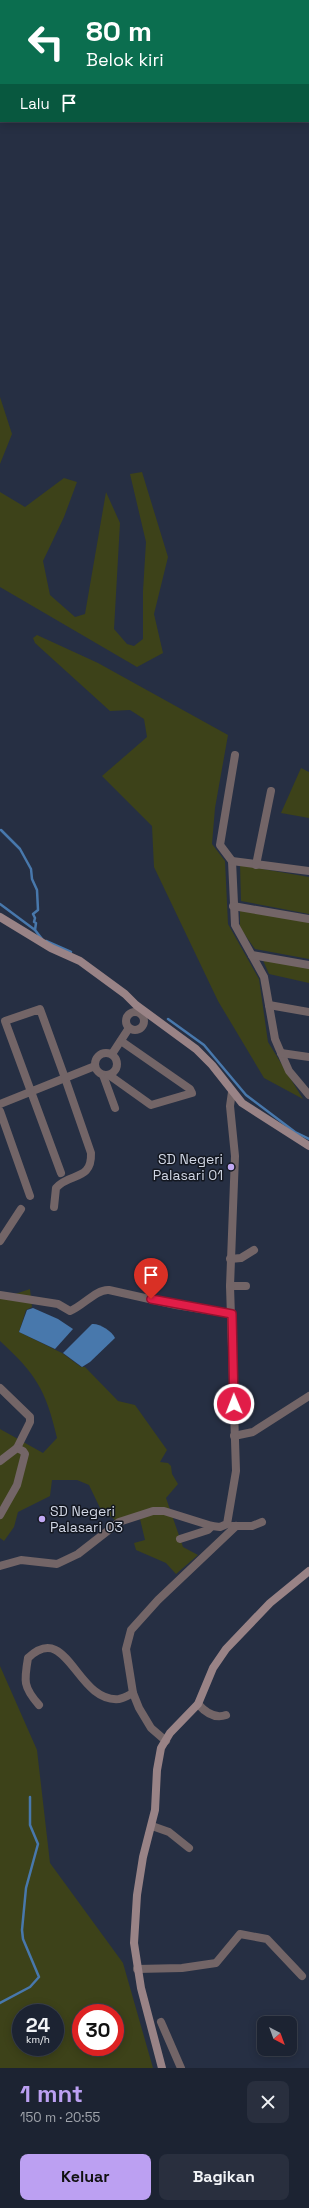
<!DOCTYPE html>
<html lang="id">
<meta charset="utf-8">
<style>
:root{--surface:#1c2332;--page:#292f3e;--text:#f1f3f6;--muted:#a0a4ac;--line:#3a404d;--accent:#bca0f2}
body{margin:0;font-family:"Space Grotesk",sans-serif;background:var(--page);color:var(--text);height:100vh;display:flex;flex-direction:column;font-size:15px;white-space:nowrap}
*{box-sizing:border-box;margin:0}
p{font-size:13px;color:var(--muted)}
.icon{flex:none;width:22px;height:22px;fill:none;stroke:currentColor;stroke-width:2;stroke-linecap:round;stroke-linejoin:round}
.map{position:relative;height:2068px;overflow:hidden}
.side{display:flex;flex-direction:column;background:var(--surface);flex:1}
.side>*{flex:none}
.top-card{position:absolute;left:0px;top:0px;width:309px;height:122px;box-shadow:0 2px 10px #0003,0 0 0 1px var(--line);background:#0b6e4f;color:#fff;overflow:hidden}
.needle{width:26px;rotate:139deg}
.tools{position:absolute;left:257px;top:2016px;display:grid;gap:8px}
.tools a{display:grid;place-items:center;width:40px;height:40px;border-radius:8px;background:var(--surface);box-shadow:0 2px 10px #0003,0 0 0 1px var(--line);font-size:20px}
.speed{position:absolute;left:12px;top:2004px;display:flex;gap:8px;font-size:20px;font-weight:700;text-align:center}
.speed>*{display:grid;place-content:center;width:52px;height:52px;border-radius:50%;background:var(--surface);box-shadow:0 2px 10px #0003,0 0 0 1px var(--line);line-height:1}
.speed small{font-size:10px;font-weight:400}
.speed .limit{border:6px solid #d22;background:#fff;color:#111}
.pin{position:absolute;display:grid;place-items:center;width:34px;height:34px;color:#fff;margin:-41px -17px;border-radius:50% 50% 50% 0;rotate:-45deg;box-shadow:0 0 4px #0007}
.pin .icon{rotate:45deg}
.me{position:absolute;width:44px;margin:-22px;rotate:359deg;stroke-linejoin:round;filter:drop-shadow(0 0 3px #0008)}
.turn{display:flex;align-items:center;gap:14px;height:84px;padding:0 20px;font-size:18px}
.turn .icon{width:52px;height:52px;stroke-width:2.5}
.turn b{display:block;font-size:28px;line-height:34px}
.then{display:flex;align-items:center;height:38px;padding:0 20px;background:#0003;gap:8px;font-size:15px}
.round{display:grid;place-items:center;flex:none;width:42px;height:42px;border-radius:8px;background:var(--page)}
.head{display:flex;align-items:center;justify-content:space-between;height:68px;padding:0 20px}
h1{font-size:24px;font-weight:600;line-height:30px;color:var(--accent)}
.button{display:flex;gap:8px;margin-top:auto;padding:8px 20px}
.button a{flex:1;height:46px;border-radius:8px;background:var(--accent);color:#111;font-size:16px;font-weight:600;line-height:46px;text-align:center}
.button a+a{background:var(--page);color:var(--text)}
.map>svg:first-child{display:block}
.green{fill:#3d4219;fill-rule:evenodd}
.water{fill:#4878ac}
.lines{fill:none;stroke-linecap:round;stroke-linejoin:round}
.stream{stroke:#4878ac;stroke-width:2.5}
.minor{stroke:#736567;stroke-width:8}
.secondary{stroke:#998386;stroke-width:8}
.route-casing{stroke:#92132f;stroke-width:10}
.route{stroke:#e11d48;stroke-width:7}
.poi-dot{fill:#c1a8f3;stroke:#131720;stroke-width:1.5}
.labels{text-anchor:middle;stroke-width:3;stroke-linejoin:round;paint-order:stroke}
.poi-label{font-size:14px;fill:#d0d6e4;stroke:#131720;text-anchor:end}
</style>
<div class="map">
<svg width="309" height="2068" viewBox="0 0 309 2068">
<rect width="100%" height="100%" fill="#262f43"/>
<!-- green -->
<g class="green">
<path d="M0 397 12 434 0 464Z"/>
<path d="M142 472 168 557 154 614 163 653 137 667 0 587V492L25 507 64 478 77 482 64 517 43 561 50 595 75 617 85 614 106 492 120 523 114 629 127 644 134 646 143 639V591L146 542 130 474Z"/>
<path d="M37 635 98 663 228 735 215 808 212 844 225 861 228 924 259 979 268 1042 303 1099 264 1078 218 1001 154 867 152 826 102 776 147 737 144 719 130 710 110 711 35 643 33 638Z"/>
<path d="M301 768 309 772V818L281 813Z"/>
<path d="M240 865 309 877V914L241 901Z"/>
<path d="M240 909 309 922V959L255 949 240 928Z"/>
<path d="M262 958 309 966V983L269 974Z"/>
<path d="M30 1289 32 1307 26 1310 19 1332 62 1353 81 1367H85L118 1401 135 1405 167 1450 160 1462 168 1463 171 1466 172 1474 178 1484 166 1498 183 1547 198 1555 176 1574 166 1563 136 1550 134 1543 145 1540 140 1519 116 1525 114 1519 100 1508 89 1485 77 1480H52L50 1496 18 1512 14 1527 4 1541 0 1538V1429L43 1453 57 1438C46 1390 36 1374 0 1341V1299Z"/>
<path d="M0 1666 37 1750 50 1863 123 1963 153 2068H0ZM21 2013H55V2047H21ZM81 2013H115V2047H81Z"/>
</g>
<!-- water -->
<g class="water">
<path d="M33 1308 58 1319 73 1329 55 1349 19 1332 27 1310Z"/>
<path d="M92 1324C99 1323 112 1331 115 1338L90 1362 82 1367 63 1353Z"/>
</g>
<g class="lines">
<!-- stream -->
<g class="stream">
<path d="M1 830 20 849 31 869 32 879 37 890 38 910 33 914 35 918 34 922 36 923 35 930"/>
<path d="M0 904 35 930 42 939"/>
<path d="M46 941 71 952"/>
<path d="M168 1019 204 1045 246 1095 295 1132 309 1139"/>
<path d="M0 2003 30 1987 39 1977 23 1939 22 1930 26 1888 38 1844 30 1825V1797"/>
</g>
<!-- minor -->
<g class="minor">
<path d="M235 755 220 845 232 861 235 925 264 977 275 1039 281 1053 289 1071 309 1095"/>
<path d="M232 861 309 871"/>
<path d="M256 865 271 791"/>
<path d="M233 906 309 919"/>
<path d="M252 955 309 965"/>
<path d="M269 1005 309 1012"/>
<circle cx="135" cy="1021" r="9"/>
<circle cx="106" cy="1064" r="11"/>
<path d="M281 1053 309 1057"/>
<path d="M112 1054 129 1028"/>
<path d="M103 1075 115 1108"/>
<path d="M109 1075 151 1105 192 1093 190 1089 121 1041"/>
<path d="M0 1104 65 1078 40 1009 5 1021 61 1173"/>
<path d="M0 1111 30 1196"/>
<path d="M54 1207 56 1188C69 1172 92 1182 91 1153L65 1078 95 1066"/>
<path d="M0 1241 21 1209"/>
<path d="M230 1259 241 1258 254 1250"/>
<path d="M230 1286H246"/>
<path d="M0 1295 58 1304 70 1311C83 1306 96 1289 109 1290L176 1305 232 1314"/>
<path d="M0 1388 30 1417V1422L17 1448"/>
<path d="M234 1436 253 1432 309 1396"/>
<path d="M0 1461 17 1448 23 1451 25 1454 17 1485 0 1515"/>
<path d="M232 1526H252L262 1522"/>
<path d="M180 1539 208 1530 212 1526"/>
<path d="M0 1566 21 1560 57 1564 78 1554 119 1522 153 1511H164L212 1526 220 1527 227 1524 236 1471 230 1286 235 1156 230 1106 232 1092"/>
<path d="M198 1704C205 1712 215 1719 226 1715"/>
<path d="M39 1705C23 1687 24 1681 28 1658 68 1620 76 1703 119 1699 124 1698 129 1695 133 1693"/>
<path d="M166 1741 151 1728 139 1708 133 1693 126 1649 131 1630 158 1600 236 1526"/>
<path d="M152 1826 169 1832 189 1848"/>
<path d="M137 1969 182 1968 216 1963 240 1934 267 1939 302 1976"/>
<path d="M161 2022 181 2068"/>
</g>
<!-- secondary -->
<g class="secondary">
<path d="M0 917 51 948 80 961 125 994 136 1005 196 1049 212 1065 242 1103 309 1146"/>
<path d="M162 2068 141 1988 134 1943 137 1895 143 1857 155 1810 157 1770 161 1748 170 1733 198 1704 213 1668 226 1649 270 1603 309 1571"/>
</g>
</g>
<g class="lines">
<defs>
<path id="route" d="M151 1299 232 1314 234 1404"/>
</defs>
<!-- route casing -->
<use href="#route" class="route-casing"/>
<!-- route -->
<use href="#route" class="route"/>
</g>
<!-- markers -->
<g class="poi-dot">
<circle cx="231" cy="1167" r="4"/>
<circle cx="42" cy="1519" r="4"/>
</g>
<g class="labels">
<!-- poi labels -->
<g class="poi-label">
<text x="223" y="1164">SD Negeri<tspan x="223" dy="16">Palasari 01</tspan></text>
<text x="50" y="1516" text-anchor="start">SD Negeri<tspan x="50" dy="16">Palasari 03</tspan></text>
</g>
</g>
</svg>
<div class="tools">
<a><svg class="needle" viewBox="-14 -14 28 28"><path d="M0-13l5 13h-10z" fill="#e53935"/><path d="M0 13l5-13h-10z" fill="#a0a4ac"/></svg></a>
</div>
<div class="speed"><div>24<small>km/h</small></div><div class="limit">30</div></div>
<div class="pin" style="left:151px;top:1299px;background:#d93025"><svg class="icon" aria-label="arrive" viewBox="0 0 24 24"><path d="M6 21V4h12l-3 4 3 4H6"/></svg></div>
<svg class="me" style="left:234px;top:1404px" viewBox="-20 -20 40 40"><circle r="17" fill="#e11d48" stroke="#fff" stroke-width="3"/><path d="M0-11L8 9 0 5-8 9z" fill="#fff"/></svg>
<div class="top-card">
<div class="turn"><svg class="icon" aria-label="left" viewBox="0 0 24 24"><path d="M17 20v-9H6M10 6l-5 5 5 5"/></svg><div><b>80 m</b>Belok kiri</div></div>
<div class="then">Lalu<svg class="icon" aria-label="arrive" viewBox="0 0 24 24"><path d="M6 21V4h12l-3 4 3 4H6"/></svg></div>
</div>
</div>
<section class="side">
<div class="head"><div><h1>1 mnt</h1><p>150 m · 20:55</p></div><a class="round"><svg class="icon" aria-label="close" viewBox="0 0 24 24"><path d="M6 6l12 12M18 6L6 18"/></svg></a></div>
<div class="button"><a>Keluar</a><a>Bagikan</a></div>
</section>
